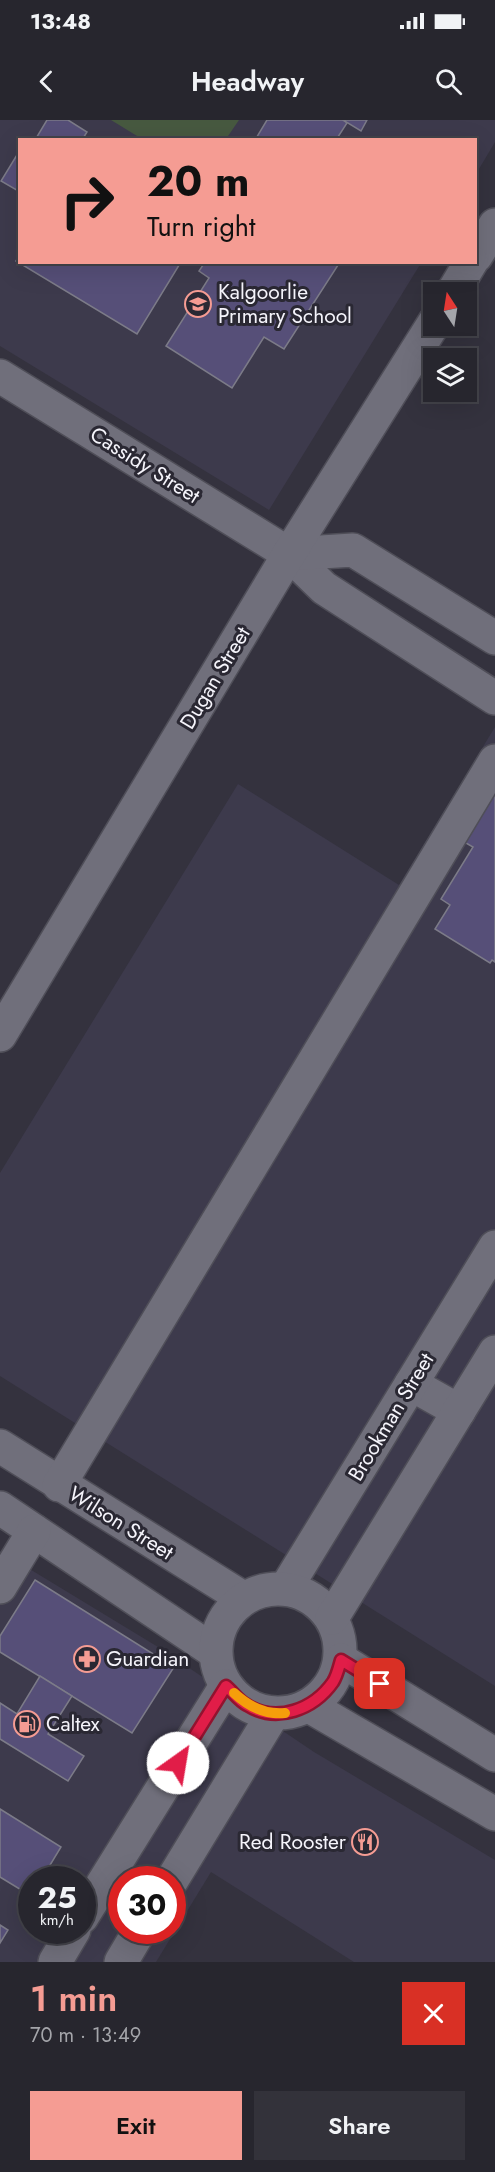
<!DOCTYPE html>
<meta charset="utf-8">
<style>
:root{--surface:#27262e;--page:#33323a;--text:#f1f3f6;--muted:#a4a5aa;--line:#43434a;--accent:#f59c93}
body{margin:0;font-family:Jost,sans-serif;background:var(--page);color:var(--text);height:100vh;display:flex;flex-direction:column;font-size:22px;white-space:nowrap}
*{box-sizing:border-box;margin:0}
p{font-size:20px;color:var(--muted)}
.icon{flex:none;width:33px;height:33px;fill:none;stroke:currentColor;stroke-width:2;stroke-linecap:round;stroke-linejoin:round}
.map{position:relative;height:1842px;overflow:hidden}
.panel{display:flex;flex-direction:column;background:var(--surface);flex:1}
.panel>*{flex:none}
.hud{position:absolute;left:18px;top:18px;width:459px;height:126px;border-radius:0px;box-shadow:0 6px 24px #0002,0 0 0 2px var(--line);background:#f59c93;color:#111;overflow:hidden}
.needle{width:39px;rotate:348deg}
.fabs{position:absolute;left:423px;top:162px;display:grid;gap:12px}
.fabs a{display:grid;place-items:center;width:54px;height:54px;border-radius:0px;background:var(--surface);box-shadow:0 6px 24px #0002,0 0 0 2px var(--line);font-size:30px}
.speed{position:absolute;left:18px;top:1746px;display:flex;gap:12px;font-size:30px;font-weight:700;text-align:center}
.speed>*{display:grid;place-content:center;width:78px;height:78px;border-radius:50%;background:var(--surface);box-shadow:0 6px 24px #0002,0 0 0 2px var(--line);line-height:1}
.speed small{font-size:15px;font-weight:400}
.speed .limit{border:9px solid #d22;background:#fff;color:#111}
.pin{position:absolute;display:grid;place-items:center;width:51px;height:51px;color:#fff;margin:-26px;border-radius:12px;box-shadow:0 3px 9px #0006}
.me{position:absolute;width:66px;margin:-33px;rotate:32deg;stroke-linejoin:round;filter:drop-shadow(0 0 4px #0008)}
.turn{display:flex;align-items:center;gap:21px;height:126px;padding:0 30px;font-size:27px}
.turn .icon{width:78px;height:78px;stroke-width:2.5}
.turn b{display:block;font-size:42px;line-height:51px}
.round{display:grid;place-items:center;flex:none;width:63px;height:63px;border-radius:0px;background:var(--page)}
.summary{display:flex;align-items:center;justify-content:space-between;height:102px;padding:0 30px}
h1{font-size:36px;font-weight:600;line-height:45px;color:var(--accent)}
.cta{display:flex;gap:12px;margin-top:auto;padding:12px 30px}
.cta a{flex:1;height:69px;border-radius:0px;background:var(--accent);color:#111;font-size:24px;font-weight:600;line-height:69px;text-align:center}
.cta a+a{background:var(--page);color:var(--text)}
.status{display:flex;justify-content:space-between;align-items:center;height:42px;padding:0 30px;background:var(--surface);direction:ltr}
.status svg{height:16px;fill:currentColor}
header{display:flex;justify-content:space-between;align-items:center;height:78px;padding:0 30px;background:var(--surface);font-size:27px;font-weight:600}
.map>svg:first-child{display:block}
.built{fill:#3d3a4c;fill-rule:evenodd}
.pitch{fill:#475940}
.building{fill:#564f78;stroke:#7c7b88;stroke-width:1.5}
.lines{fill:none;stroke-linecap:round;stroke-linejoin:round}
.minor-casing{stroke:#4f4e58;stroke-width:36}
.minor{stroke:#706f7b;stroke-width:33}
.route-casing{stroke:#92132f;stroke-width:15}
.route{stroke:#e11d48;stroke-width:10}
.slow{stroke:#f59e0b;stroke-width:10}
.labels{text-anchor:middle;stroke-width:6;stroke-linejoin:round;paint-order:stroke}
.poi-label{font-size:21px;fill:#f5f4fb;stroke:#2a2833;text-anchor:start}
.street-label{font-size:21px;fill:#f5f4fb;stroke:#2a2833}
</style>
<div class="status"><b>13:48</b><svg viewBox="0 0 49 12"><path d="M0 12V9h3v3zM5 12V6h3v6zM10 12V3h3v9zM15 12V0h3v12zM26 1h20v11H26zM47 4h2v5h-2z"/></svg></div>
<header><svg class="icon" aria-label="back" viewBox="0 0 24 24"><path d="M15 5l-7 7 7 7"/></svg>Headway<svg class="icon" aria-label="search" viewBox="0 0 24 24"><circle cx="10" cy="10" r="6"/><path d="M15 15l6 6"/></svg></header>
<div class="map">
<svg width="495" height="1842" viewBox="0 0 495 1842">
<rect width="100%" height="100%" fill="#34323e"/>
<!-- built -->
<g class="built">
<path d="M0 0H495V22L476 54V20H20V142L421 143 269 390 0 226Z"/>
<path d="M495 607V1566L0 1256V1053L238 664 399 765Z"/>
<path d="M0 1431 158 1527 314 1632 495 1740V1842H354L211 1752 156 1842H0ZM32 1760H82V1810H32ZM122 1760H172V1810H122Z"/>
</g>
<!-- pitch -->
<path class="pitch" d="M111 0H239L226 19H142Z"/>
<!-- building -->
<g class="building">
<path d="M47 0H68L87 12 82 20H35Z"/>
<path d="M267 0H343L347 3 336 20H255Z"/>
<path d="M343 0H367L361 11Z"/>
<path d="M20 30V72L1 61Z"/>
<path d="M20 134V142H181L137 214 16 141Z"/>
<path d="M205 142H340L284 229 264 217 232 268 166 226 209 158 199 151Z"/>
<path d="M495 661V842L492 840 490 843 435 809 450 785 441 779 473 727 459 719Z"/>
<path d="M35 1460 174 1547 132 1613 0 1532V1516Z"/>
<path d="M40 1556 72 1576 48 1614 84 1636 68 1661 0 1619V1583L17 1594Z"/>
<path d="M0 1689 61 1727 41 1760H32L31 1776 0 1757Z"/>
<path d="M0 1805 8 1810 0 1823Z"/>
</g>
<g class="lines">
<defs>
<g id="minor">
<path d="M476 136 495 105"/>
<path d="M453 172 471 142"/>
<path d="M0 256 289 434 324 468 495 578"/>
<path d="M289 434 353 430 495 518"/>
<path d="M0 915 289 434 434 203"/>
<path d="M411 1264 459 1291"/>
<path d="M0 1326 243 1478"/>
<path d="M59 1365 495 641"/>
<path d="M0 1388 215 1532"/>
<path d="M0 1467 34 1411"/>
<path d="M286 1468 495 1127"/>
<circle cx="278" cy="1531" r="62"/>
<path d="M332 1498 495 1232"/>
<path d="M341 1540 495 1635"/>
<path d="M309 1586 495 1694"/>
<path d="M172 1760 273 1594"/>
<path d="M82 1797 226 1566"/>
<path d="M55 1842 74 1810"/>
<path d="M121 1842 140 1810"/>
</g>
</defs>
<!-- minor casing -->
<use href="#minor" class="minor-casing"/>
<!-- minor -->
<use href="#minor" class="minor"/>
</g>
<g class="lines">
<defs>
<path id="route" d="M178 1643 226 1566C233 1572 239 1581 247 1585 277 1604 314 1589 333 1562 337 1556 339 1547 341 1540L380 1564"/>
</defs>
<!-- route casing -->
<use href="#route" class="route-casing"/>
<!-- route -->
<use href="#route" class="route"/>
<!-- slow -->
<path class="slow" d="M234 1573C248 1586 264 1595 285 1593"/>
</g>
<!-- icons -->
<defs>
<symbol id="school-ring" viewBox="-11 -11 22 22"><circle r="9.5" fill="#2a2833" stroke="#f59c93" stroke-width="1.5"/><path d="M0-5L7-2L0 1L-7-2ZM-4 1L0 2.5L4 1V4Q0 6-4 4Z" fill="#f59c93"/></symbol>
<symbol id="pharmacy-ring" viewBox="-11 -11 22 22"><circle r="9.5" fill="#2a2833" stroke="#f59c93" stroke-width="1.5"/><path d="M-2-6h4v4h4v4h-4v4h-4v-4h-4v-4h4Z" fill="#f59c93"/></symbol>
<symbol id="fuel-ring" viewBox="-11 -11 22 22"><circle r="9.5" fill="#2a2833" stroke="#f59c93" stroke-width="1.5"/><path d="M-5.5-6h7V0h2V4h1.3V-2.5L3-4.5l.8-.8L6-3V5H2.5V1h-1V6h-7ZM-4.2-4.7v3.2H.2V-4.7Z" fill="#f59c93"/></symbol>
<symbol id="restaurant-ring" viewBox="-11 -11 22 22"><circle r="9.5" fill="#2a2833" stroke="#f59c93" stroke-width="1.5"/><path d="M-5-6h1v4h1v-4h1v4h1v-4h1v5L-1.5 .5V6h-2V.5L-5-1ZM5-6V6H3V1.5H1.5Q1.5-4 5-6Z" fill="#f59c93"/></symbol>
</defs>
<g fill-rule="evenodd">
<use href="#school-ring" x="183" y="169" width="30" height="30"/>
<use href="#pharmacy-ring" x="72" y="1524" width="30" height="30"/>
<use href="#fuel-ring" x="12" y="1589" width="30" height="30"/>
<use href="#restaurant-ring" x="350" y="1707" width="30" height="30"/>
</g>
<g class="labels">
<!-- poi labels -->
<g class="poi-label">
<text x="218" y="179">Kalgoorlie<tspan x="218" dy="24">Primary School</tspan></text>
<text x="106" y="1546">Guardian</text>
<text x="46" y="1611">Caltex</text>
<text x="346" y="1729" text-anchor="end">Red Rooster</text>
</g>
<!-- street labels -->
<g class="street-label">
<text transform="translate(145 345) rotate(32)" y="7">Cassidy Street</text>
<text transform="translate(215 558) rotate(-59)" y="7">Dugan Street</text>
<text transform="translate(391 1297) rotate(-59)" y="7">Brookman Street</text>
<text transform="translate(121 1403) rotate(32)" y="7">Wilson Street</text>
</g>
</g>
</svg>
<div class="fabs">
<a><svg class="needle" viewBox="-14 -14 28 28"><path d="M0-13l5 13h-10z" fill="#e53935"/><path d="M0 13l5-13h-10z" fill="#a4a5aa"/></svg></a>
<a><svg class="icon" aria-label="layers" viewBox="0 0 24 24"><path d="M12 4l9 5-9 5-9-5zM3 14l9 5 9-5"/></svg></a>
</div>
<div class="speed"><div>25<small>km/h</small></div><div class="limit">30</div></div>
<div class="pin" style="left:380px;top:1564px;background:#d93025"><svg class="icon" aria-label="arrive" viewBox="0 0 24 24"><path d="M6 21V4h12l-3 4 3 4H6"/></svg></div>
<svg class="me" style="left:178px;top:1643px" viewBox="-20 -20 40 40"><circle r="19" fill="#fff"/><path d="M0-13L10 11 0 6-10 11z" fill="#e11d48"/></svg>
<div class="hud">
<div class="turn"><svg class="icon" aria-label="right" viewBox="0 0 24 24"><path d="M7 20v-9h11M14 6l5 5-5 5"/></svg><div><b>20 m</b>Turn right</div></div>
</div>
</div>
<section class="panel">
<div class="summary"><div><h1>1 min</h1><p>70 m · 13:49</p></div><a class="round" style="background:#d93025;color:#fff"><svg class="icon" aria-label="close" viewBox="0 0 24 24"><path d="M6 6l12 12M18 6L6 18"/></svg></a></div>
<div class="cta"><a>Exit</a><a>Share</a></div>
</section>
